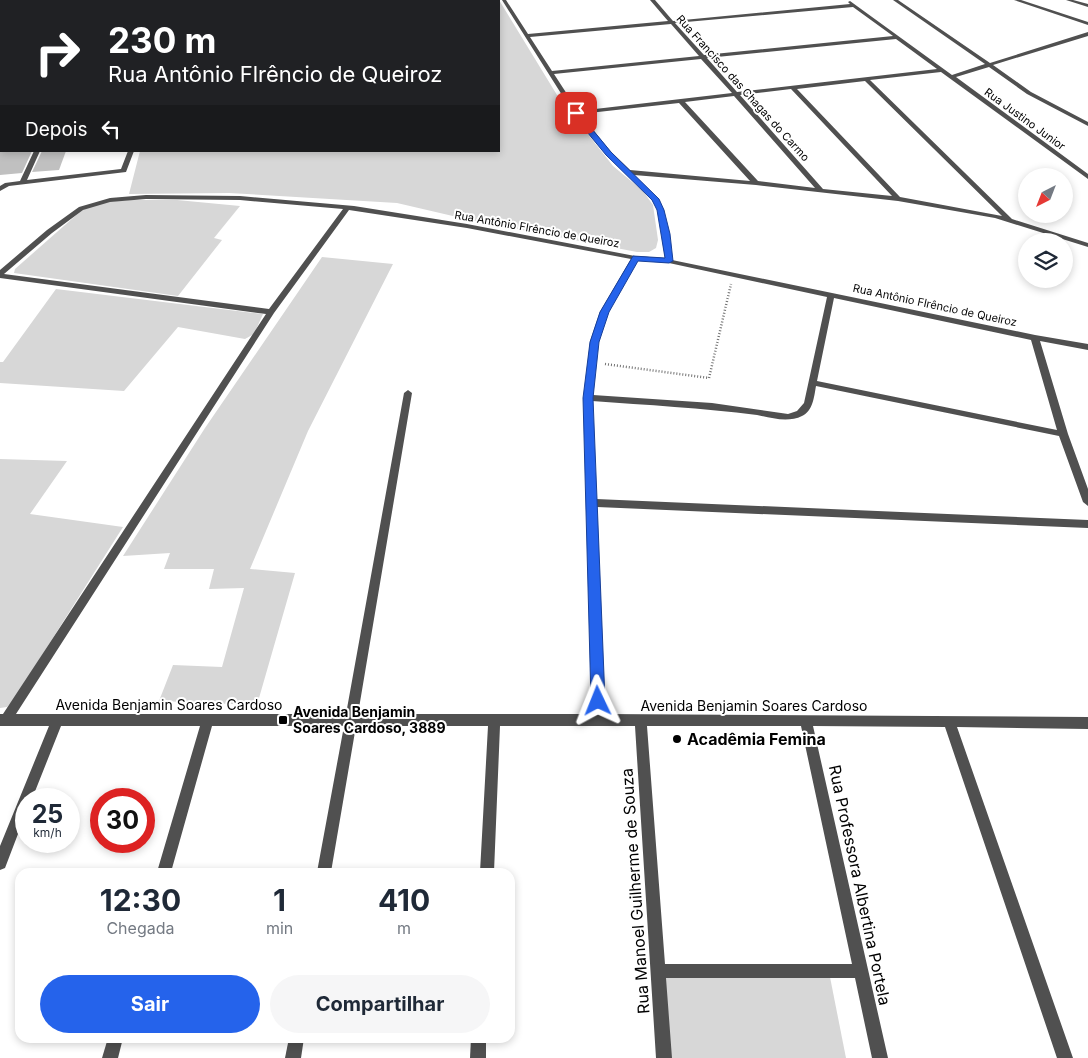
<!DOCTYPE html>
<html lang="pt">
<meta charset="utf-8">
<style>
:root{--surface:#fff;--page:#f6f6f7;--text:#1f2937;--muted:#747a83;--accent:#2563eb}
body{margin:0;font-family:Inter,sans-serif;background:var(--page);color:var(--text);height:100vh;display:flex;flex-direction:column;font-size:19px;white-space:nowrap}
*{box-sizing:border-box;margin:0}
p{font-size:16px;color:var(--muted)}
.icon{flex:none;width:28px;height:28px;fill:none;stroke:currentColor;stroke-width:2;stroke-linecap:round;stroke-linejoin:round}
.map{position:relative;flex:1;overflow:hidden}
.details{position:absolute;left:15px;top:868px;width:500px;height:175px;display:flex;flex-direction:column;background:var(--surface);border-radius:15px;box-shadow:0 2px 8px #0003}
.details>*{flex:none}
.top-card{position:absolute;left:0px;top:0px;width:500px;height:152px;box-shadow:0 2px 8px #0003;background:#202124;color:#fff;overflow:hidden}
.needle{width:32px;rotate:222deg}
.buttons{position:absolute;left:1018px;top:168px;display:grid;gap:10px}
.buttons a{display:grid;place-items:center;width:55px;height:55px;border-radius:50%;background:var(--surface);box-shadow:0 2px 8px #0003;font-size:25px}
.speed{position:absolute;left:15px;top:788px;display:flex;gap:10px;font-size:25px;font-weight:700;text-align:center}
.speed>*{display:grid;place-content:center;width:65px;height:65px;border-radius:50%;background:var(--surface);box-shadow:0 2px 8px #0003;line-height:1}
.speed small{font-size:12px;font-weight:400}
.speed .limit{border:8px solid #d22;background:#fff;color:#111}
.pin{position:absolute;display:grid;place-items:center;width:42px;height:42px;color:#fff;margin:-21px;border-radius:10px;box-shadow:0 2px 8px #0006}
.me{position:absolute;width:55px;margin:-28px;rotate:358deg;stroke-linejoin:round;filter:drop-shadow(0 0 4px #0008)}
.turn{display:flex;align-items:center;gap:18px;height:105px;padding:0 25px;font-size:22px}
.turn .icon{width:65px;height:65px;stroke-width:2.5}
.turn b{display:block;font-size:35px;line-height:42px}
.then{display:flex;align-items:center;height:48px;padding:0 25px;background:#0003;gap:10px;font-size:19px}
.eta{display:flex;justify-content:space-evenly;align-items:center;height:85px;text-align:center}
.eta b{font-size:30px;font-weight:700;line-height:35px}
.primary-button{display:flex;gap:10px;margin-top:auto;padding:10px 25px}
.primary-button a{flex:1;height:58px;border-radius:30px;background:var(--accent);color:#fff;font-size:20px;font-weight:700;line-height:58px;text-align:center}
.primary-button a+a{background:var(--page);color:var(--text)}
.map>svg:first-child{display:block}
.green{fill:#d7d7d7}
.building{fill:#c0c0c0}
.lines{fill:none;stroke-linecap:round;stroke-linejoin:round}
.path{stroke:#727272;stroke-width:2.5;stroke-dasharray:1 2;stroke-linecap:butt}
.minor{fill:#505050;fill-rule:evenodd}
.route{fill:#2563eb;stroke:#184099}
.poi-dot{fill:#000;stroke:#fff;stroke-width:2}
.labels{text-anchor:middle;stroke-width:4;stroke-linejoin:round;paint-order:stroke}
.far-street-label{font-size:11px;fill:#000;stroke:#fff}
.street-label{font-size:14px;fill:#000;stroke:#fff}
.poi-label{font-size:14px;font-weight:bold;fill:#000;stroke:#fff;text-anchor:start}
.near-poi-label{font-size:16px;font-weight:bold;fill:#000;stroke:#fff;text-anchor:start}
.near-street-label{font-size:16px;fill:#000;stroke:#fff}
</style>
<div class="map">
<svg width="1088" height="1058" viewBox="0 0 1088 1058">
<rect width="100%" height="100%" fill="#fff"/>
<!-- green -->
<g class="green">
<path d="M326 0H499L557 95 613 166 643 191 653 205 658 240 656 248 649 252H637L470 220 397 203 229 193 129 194 140 151H499V1H313Z"/>
<path d="M128 200H177L240 206 214 238 222 240 178 296 14 273 15 269 82 210 104 202Z"/>
<path d="M322 257 393 264 308 431 250 569 295 573 257 705 159 701 173 665 222 667 244 588 209 589 214 569H164L170 553 123 556 205 428Z"/>
<path d="M56 289 263 314 254 334 245 339 178 327 124 391 0 383V362H3Z"/>
<path d="M0 459 67 461 30 514 123 527 13 701 7 707 0 708Z"/>
<path d="M651 970 829 972 846 1058H658Z"/>
</g>
<!-- building -->
<g class="building">
<path d="M0 151H32L22 173 0 175Z"/>
<path d="M42 151H66L59 170 32 172Z"/>
</g>
<g class="lines">
<!-- path -->
<path class="path" d="M605 364 709 378 731 284"/>
<!-- minor -->
<g class="minor">
<rect x="149" y="0" width="4" height="1"/>
<path d="M502 0H506L528 34 668 21 650 0H655L673 21 850 4 848 2 850 1 952 75 985 64 893 0H898L990 63 1088 32V36L993 65 1031 92 1088 122V126L1027 94 989 67 956 77 1088 174V179L941 72 870 80 1012 219 1088 243V247L995 218 898 201 756 185 634 175 657 198 664 210 672 260 1035 335 1088 344V350L1040 341 1068 434 1088 489V506L1083 502 1059 436 816 386C814 397 813 411 802 416 788 423 771 418 757 415 702 408 647 405 592 401L596 499 1088 520V528L597 507 605 714 1088 717V729L957 727 1073 1058H1057L945 727 813 726 888 1058H872L855 978H666L672 1058H656L635 726H500L494 872H480L488 726H356L331 872H317L344 726H212L171 872H157L200 726H61L32 799H26V813L5 868 0 870V846L49 726H0V714H3L266 314 0 278V270L47 230 79 207 110 198 146 195 240 196 354 206 467 224 635 256 665 258 658 210 652 200 607 154 574 114ZM853 7 893 36 704 55 675 23ZM671 24 699 56 552 71 530 37ZM896 39 937 69 737 92 707 58ZM701 59 732 93 578 111 554 74ZM865 81 1002 216 900 197 797 89ZM791 89 892 196 823 189 740 95ZM734 96 815 188 758 181 685 102ZM679 103 750 181 630 170 611 152 580 114ZM146 199 240 200 343 209 269 309 4 274 52 233 83 210 110 202ZM349 210 467 228 631 259 600 312 590 342 584 398 593 714H358L412 393 408 390 404 393 346 714H16L274 313ZM637 260 669 263 827 297 804 403 797 411 788 414 712 403 593 395 598 342 608 312ZM834 298 1031 340 1057 430 817 381ZM647 726H801L852 964H665Z"/>
<path d="M1014 0H1021L1088 22V25Z"/>
<path d="M1066 0H1073L1088 4V7Z"/>
<path d="M1 51V56L0 57V52Z"/>
<rect x="0" y="106" width="1" height="4"/>
<rect x="0" y="113" width="1" height="4"/>
<path d="M34 151H40L27 180 121 169 128 151H134L126 172 9 186 0 191V186L5 183 20 181Z"/>
<path d="M108 1038H123L118 1058H102Z"/>
<path d="M289 1038H304L301 1058H285Z"/>
<path d="M471 1038H486V1058H470Z"/>
</g>
</g>
<!-- route -->
<path class="route" d="M573 112H578L611 152 659 199 664 210 670 234 673 261 669 263 638 261 609 312 599 342 593 398 605 701 603 705 598 707 593 705 591 701 583 398 590 342 600 312 633 256 665 258 657 210 652 200 606 155 573 115Z"/>
<!-- markers -->
<g class="poi-dot">
<rect x="278" y="715" width="10" height="10" rx="2.5"/>
<circle cx="677" cy="739" r="5"/>
</g>
<g class="labels">
<!-- far-street labels -->
<g class="far-street-label">
<text transform="translate(743 88) rotate(48)" y="4">Rua Francisco das Chagas do Carmo</text>
<text transform="translate(1025 119) rotate(36)" y="4">Rua Justino Junior</text>
<text transform="translate(537 229) rotate(10)" y="4">Rua Antônio Flrêncio de Queiroz</text>
<text transform="translate(935 305) rotate(12)" y="4">Rua Antônio Flrêncio de Queiroz</text>
</g>
<!-- street labels -->
<g class="street-label">
<text x="169" y="710">Avenida Benjamin Soares Cardoso</text>
<text x="754" y="711">Avenida Benjamin Soares Cardoso</text>
</g>
<!-- poi labels -->
<g class="poi-label">
<text x="293" y="717">Avenida Benjamin<tspan x="293" dy="16">Soares Cardoso, 3889</tspan></text>
</g>
<!-- near-poi labels -->
<g class="near-poi-label">
<text x="687" y="745">Acadêmia Femina</text>
</g>
<!-- near-street labels -->
<g class="near-street-label">
<text transform="translate(860 885) rotate(78)" y="6">Rua Professora Albertina Portela</text>
<text transform="translate(635 891) rotate(-94)" y="6">Rua Manoel Guilherme de Souza</text>
</g>
</g>
</svg>
<div class="buttons">
<a><svg class="needle" viewBox="-14 -14 28 28"><path d="M0-13l5 13h-10z" fill="#e53935"/><path d="M0 13l5-13h-10z" fill="#747a83"/></svg></a>
<a><svg class="icon" aria-label="layers" viewBox="0 0 24 24"><path d="M12 4l9 5-9 5-9-5zM3 14l9 5 9-5"/></svg></a>
</div>
<div class="speed"><div>25<small>km/h</small></div><div class="limit">30</div></div>
<div class="pin" style="left:576px;top:113px;background:#d93025"><svg class="icon" aria-label="arrive" viewBox="0 0 24 24"><path d="M6 21V4h12l-3 4 3 4H6"/></svg></div>
<svg class="me" style="left:598px;top:701px" viewBox="-20 -20 40 40"><path d="M0-17L14 15 0 8-14 15z" fill="#2563eb" stroke="#fff" stroke-width="4"/></svg>
<div class="top-card">
<div class="turn"><svg class="icon" aria-label="right" viewBox="0 0 24 24"><path d="M7 20v-9h11M14 6l5 5-5 5"/></svg><div><b>230 m</b>Rua Antônio Flrêncio de Queiroz</div></div>
<div class="then">Depois<svg class="icon" aria-label="left" viewBox="0 0 24 24"><path d="M17 20v-9H6M10 6l-5 5 5 5"/></svg></div>
</div>
<section class="details">
<div class="eta">
<div><b>12:30</b><p>Chegada</p></div>
<div><b>1</b><p>min</p></div>
<div><b>410</b><p>m</p></div>
</div>
<div class="primary-button"><a>Sair</a><a>Compartilhar</a></div>
</section>
</div>
